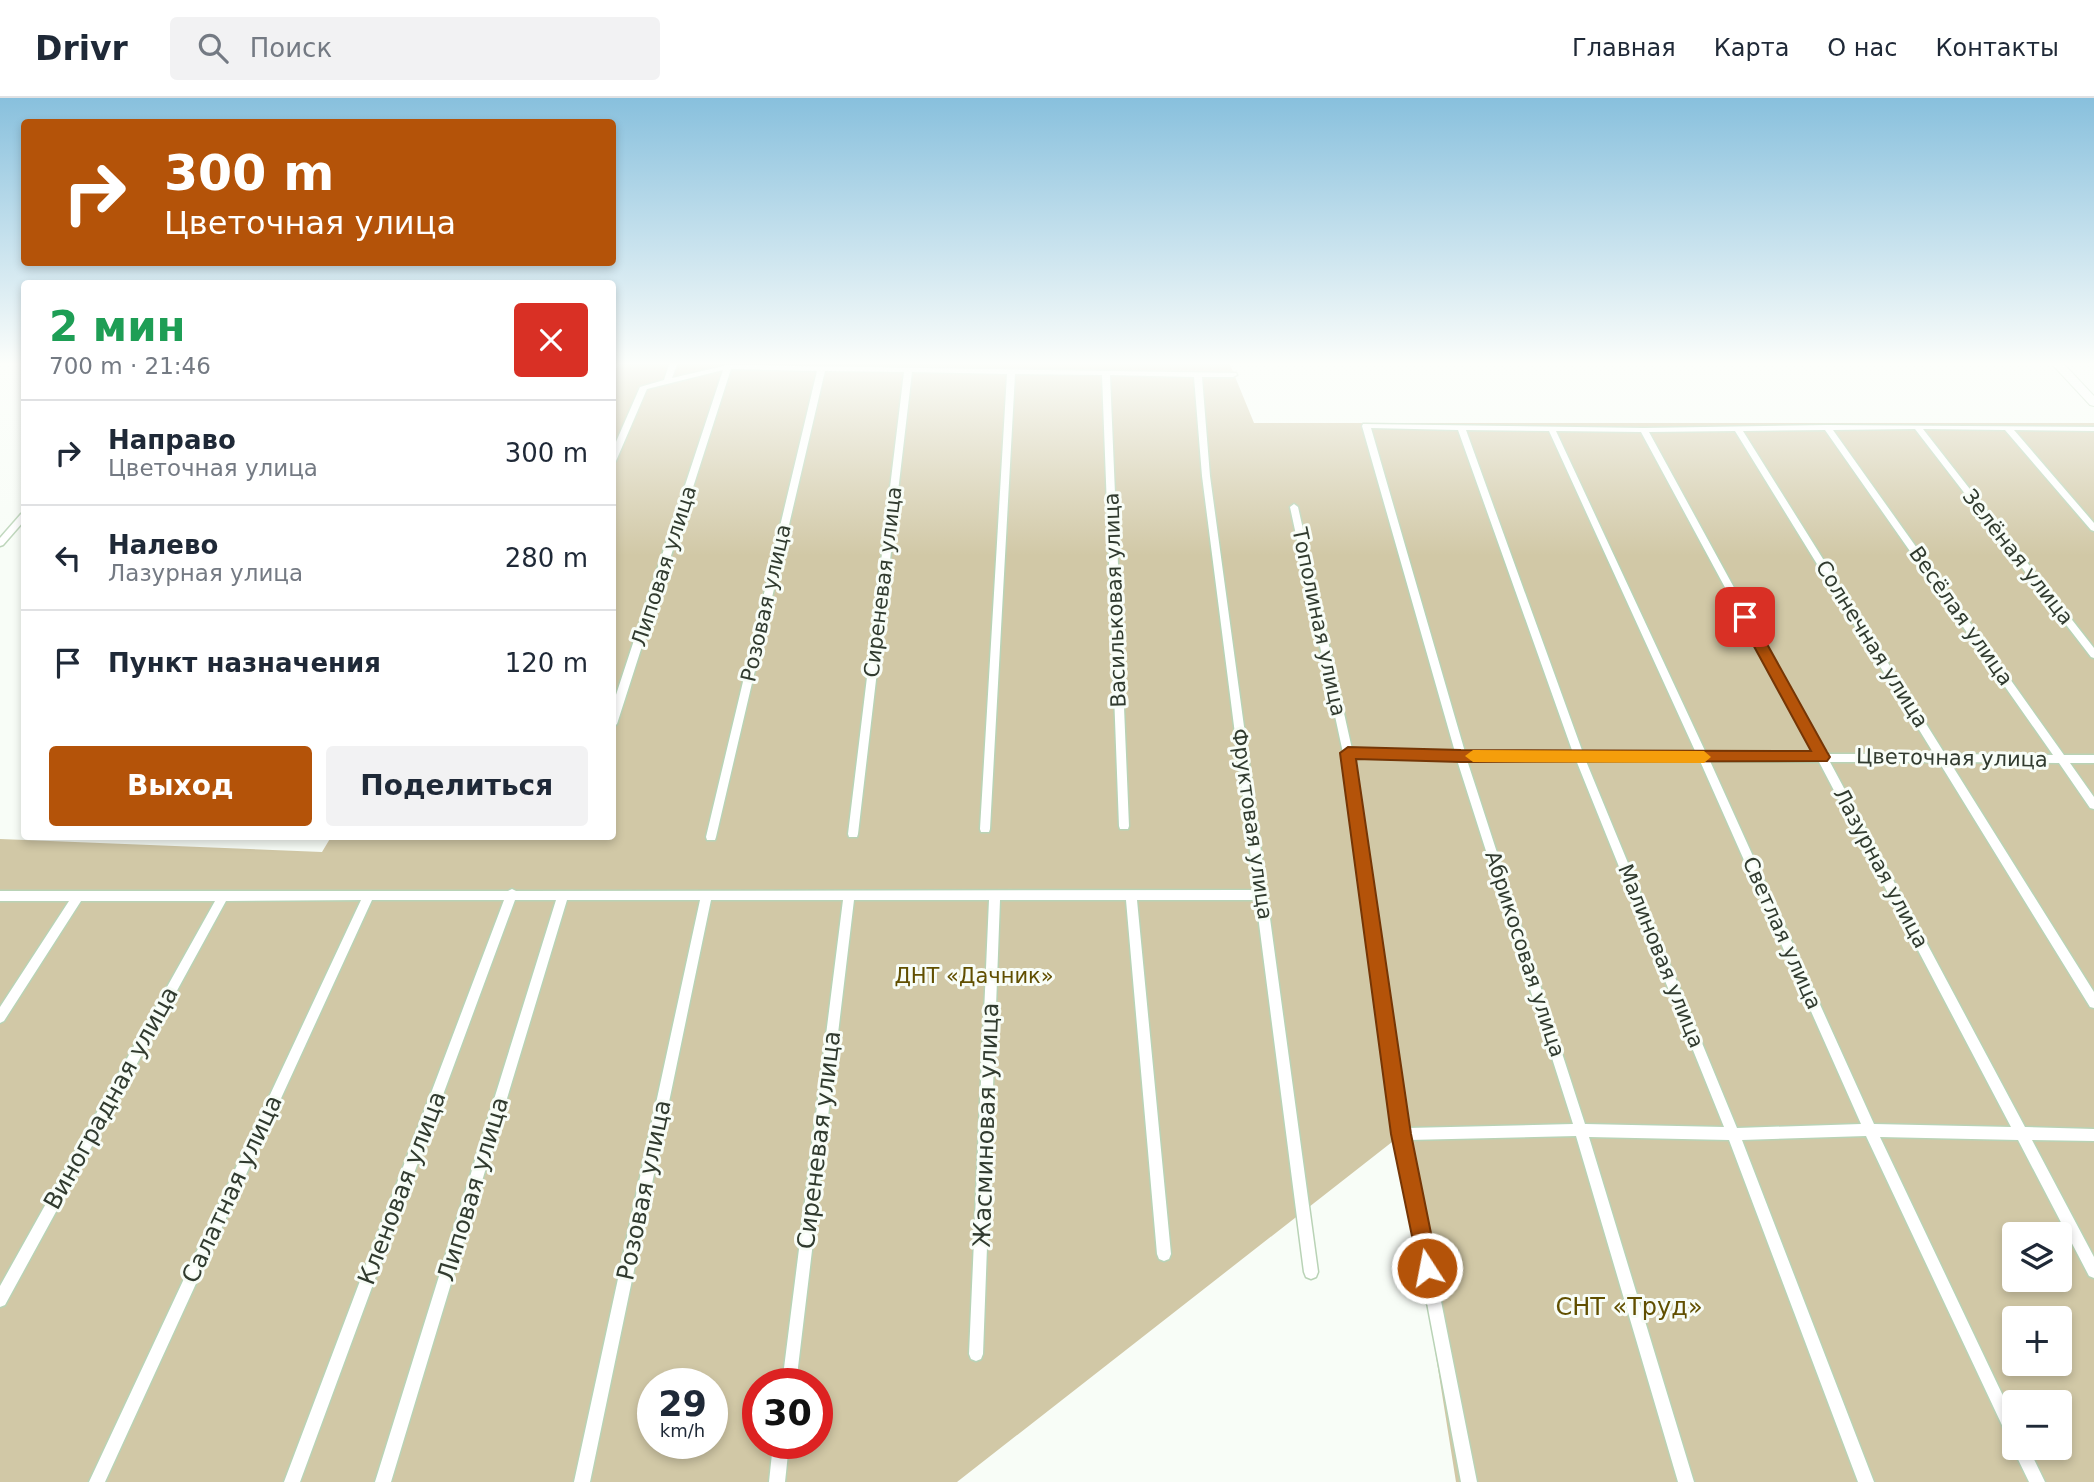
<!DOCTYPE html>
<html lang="ru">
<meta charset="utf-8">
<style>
:root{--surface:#fff;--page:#f2f2f3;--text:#1f2937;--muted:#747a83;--line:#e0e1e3;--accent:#b45309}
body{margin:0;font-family:"DejaVu Sans",sans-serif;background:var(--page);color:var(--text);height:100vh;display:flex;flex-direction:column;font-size:26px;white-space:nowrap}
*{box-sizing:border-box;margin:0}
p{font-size:23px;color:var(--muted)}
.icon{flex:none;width:38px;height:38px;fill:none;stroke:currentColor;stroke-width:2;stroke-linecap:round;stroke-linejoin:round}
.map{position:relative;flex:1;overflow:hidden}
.side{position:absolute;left:21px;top:182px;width:595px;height:560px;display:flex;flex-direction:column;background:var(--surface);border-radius:7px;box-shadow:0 4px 10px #0003}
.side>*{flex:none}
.banner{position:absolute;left:21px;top:21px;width:595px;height:147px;border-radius:7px;box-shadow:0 4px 10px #0003;background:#b45309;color:#fff;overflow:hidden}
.tools{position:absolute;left:2002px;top:1124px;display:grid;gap:14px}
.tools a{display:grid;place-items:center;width:70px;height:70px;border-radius:7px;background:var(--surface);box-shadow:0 4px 10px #0003;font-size:35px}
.speed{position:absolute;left:637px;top:1270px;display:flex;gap:14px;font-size:35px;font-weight:700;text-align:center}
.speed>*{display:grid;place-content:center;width:91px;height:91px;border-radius:50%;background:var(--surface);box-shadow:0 4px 10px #0003;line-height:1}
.speed small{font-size:18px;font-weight:400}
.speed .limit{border:10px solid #d22;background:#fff;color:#111}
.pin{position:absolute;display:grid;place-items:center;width:60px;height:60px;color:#fff;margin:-30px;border-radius:14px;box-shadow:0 4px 10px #0006}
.me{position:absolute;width:77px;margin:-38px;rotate:349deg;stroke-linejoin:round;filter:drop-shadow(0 0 5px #0008)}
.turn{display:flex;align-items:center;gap:24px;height:147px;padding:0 28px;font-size:32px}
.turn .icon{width:91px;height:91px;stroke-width:2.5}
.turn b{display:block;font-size:49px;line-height:60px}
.round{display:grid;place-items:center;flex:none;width:74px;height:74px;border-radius:7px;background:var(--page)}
.headline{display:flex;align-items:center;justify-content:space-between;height:119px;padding:0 28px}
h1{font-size:42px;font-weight:700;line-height:52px;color:#1e9e55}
.action{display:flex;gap:14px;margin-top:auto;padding:14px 28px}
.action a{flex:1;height:80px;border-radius:7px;background:var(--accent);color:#fff;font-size:28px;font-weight:700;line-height:80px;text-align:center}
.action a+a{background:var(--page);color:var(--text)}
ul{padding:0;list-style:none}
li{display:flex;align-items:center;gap:21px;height:105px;padding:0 28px;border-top:2px solid var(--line)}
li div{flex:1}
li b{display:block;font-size:26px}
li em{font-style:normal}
header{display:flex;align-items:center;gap:42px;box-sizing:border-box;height:98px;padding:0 35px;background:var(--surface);border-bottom:2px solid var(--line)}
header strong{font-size:33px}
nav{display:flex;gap:38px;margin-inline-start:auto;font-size:24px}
.search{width:490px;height:63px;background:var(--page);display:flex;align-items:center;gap:18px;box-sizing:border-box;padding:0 24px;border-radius:7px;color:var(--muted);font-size:26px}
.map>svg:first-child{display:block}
.green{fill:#d1c8a6;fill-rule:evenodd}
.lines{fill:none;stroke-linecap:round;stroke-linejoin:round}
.street-casing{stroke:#b9d3b6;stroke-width:3}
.secondary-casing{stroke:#b9d3b6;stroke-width:2}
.street{fill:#fff;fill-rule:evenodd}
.secondary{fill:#fff;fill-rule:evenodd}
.route{fill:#b45309;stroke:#753606;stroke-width:2}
.slow{fill:#f59e0b}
.labels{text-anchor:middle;stroke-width:6;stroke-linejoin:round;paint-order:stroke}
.street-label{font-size:21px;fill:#313b2f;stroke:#f8fdf7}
.park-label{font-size:21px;fill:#614f00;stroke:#f8fdf7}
.near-street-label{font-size:24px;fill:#313b2f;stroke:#f8fdf7}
.near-park-label{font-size:24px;fill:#614f00;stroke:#f8fdf7}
</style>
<header>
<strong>Drivr</strong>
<div class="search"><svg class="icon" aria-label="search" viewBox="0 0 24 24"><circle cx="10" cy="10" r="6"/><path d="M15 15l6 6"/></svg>Поиск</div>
<nav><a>Главная</a><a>Карта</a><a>О нас</a><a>Контакты</a></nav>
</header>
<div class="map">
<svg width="2094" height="1384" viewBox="0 0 2094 1384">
<rect width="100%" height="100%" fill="#f8fdf7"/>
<!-- green -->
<path class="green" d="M620 264H1229L1254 325H2094V1384H1456L1401 1037 957 1384H0V741L322 754 331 739 612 738V277ZM2014 1136H2060V1181H2014ZM2014 1220H2060V1265H2014ZM653 1286H712V1346H653ZM758 1286H817V1346H758ZM2014 1304H2060V1349H2014Z"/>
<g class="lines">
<defs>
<g id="street">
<path d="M670 264H678L672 280 728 267 1236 275 1237 277 1233 279H1202L1210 378 1318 1174 1316 1179 1311 1181 1306 1179 1304 1174 1256 802H1137L1171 1156 1169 1161 1164 1163 1159 1161 1157 1156 1126 802H1000L983 1256 981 1261 976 1263 971 1261 969 1256 989 802H854L796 1286H782L843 802H711L590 1384H574L700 802H567L391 1384H375L556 802H515L300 1384H284L504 802H372L105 1384H89L361 802 226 803 5 1207 0 1209V1188L215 803H81L4 923 0 925V909L69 803H0V793H508L512 791 516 793 1255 792 1202 378 1194 279 1110 277 1129 728 1128 731H1120L1119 728 1102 277 1015 276 990 731 989 734H981L980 731 1007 276 912 274 858 736 857 739H849L848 736 904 274 825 273 716 739 715 742H707L706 739 817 273 731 271 617 626 612 630V609L723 272 647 291 616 363 612 365V353L640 289 664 282Z"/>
<path d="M1363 326 1644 330 1827 327 2094 329V333L2014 332 2094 425V433L2091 432 2005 332 1923 331 2094 550V560L2091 559 1915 331 1833 332 2064 657H2094V665H2070L2094 699V711L2090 710 2059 665 1950 664 2094 894V910L2090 909 1939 664H1830L2025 1029 2094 1031V1043L2032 1042 2094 1159V1180L2089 1178 2018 1042 1880 1039 2014 1321V1344L2009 1342 1866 1038 1742 1042 1874 1384H1858L1729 1042 1589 1039 1694 1384H1678L1576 1038 1409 1042 1477 1384H1461L1395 1036 1343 655 1290 409 1294 406 1298 409 1352 651 1455 654 1362 328ZM1371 330 1458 332 1573 655 1465 654ZM1466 332 1549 333 1696 655H1583ZM1825 332 2053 657 1945 656 1743 333ZM1556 333 1641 334 1815 656 1706 655ZM1735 333 1934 656H1825L1649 334ZM1354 659 1457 662 1573 1026 1407 1030ZM1467 662H1576L1724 1029 1585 1026ZM1586 663H1700L1861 1026 1737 1030ZM1710 663 1819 664 2011 1029 1874 1026Z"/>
<path d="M24 415V423L3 447 0 448V440L21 416Z"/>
<path d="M2014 1344V1349H2028L2045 1384H2029L2012 1349Z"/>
<path d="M773 1346H789L785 1384H769Z"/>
</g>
<path id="secondary" d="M2050 264H2062L2094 298V308L2090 307Z"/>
</defs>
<!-- street casing -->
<use href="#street" class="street-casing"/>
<!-- secondary casing -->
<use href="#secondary" class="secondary-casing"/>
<!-- street -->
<use href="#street" class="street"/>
<!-- secondary -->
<use href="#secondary" class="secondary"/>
</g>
<!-- sky -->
<linearGradient id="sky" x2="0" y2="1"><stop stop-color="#88c0dd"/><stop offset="0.58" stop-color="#fcfefb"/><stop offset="1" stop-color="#fcfefb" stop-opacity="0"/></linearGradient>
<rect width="2094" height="458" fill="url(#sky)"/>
<!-- route -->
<path class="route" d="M1745 514 1752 519 1827 654 1830 659 1827 663 1461 664 1356 661 1411 1036 1438 1170 1435 1177 1427 1180 1420 1177 1391 1036 1340 655 1348 649 1461 652 1811 653 1738 519Z"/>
<!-- slow -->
<path class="slow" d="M1473 652 1704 653 1711 659 1704 665 1473 664 1465 658Z"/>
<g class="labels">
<!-- street labels -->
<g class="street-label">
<text transform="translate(2018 459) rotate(52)" y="7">Зелёная улица</text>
<text transform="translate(664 468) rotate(-72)" y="7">Липовая улица</text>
<text transform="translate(883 484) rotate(-83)" y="7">Сиреневая улица</text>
<text transform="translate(1115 502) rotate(-92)" y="7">Васильковая улица</text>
<text transform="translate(766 505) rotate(-77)" y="7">Розовая улица</text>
<text transform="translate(1961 518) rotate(55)" y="7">Весёлая улица</text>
<text transform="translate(1319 524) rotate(78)" y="7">Тополиная улица</text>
<text transform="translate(1872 546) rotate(58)" y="7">Солнечная улица</text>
<text transform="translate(1952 660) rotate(1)" y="7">Цветочная улица</text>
<text transform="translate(1252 726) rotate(82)" y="7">Фруктовая улица</text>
<text transform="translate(1881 770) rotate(62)" y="7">Лазурная улица</text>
<text transform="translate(1782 835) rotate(66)" y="7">Светлая улица</text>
<text transform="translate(1525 856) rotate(72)" y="7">Абрикосовая улица</text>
<text transform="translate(1661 858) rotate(68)" y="7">Малиновая улица</text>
</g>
<!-- park labels -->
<g class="park-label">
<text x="974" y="885">ДНТ «Дачник»</text>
</g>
<!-- near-street labels -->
<g class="near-street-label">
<text transform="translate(111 1000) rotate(-61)" y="8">Виноградная улица</text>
<text transform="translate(986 1027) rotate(-88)" y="8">Жасминовая улица</text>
<text transform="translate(819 1042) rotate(-83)" y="8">Сиреневая улица</text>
<text transform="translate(402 1090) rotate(-69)" y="8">Кленовая улица</text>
<text transform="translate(232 1091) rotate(-65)" y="8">Салатная улица</text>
<text transform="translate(473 1091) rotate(-73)" y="8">Липовая улица</text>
<text transform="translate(644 1092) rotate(-78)" y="8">Розовая улица</text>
</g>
<!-- near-park labels -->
<g class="near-park-label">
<text x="1629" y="1217">СНТ «Труд»</text>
</g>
</g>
</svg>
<div class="tools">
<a><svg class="icon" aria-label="layers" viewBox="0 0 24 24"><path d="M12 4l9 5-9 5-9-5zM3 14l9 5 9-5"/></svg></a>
<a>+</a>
<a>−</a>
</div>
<div class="speed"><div>29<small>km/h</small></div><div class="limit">30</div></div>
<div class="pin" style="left:1745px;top:519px;background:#d93025"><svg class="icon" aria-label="arrive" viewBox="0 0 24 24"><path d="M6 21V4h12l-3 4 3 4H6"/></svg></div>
<svg class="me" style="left:1427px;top:1170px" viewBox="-20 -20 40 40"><circle r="17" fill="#b45309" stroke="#fff" stroke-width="3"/><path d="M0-11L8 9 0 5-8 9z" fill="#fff"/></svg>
<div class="banner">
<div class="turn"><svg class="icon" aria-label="right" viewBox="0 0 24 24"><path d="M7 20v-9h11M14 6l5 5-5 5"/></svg><div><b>300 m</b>Цветочная улица</div></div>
</div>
<section class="side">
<div class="headline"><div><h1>2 мин</h1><p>700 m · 21:46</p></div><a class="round" style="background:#d93025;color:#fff"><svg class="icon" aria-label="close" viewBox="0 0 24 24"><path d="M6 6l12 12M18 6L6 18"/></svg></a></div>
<ul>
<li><svg class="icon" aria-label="right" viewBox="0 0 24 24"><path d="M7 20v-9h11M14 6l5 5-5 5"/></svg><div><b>Направо</b><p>Цветочная улица</p></div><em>300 m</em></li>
<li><svg class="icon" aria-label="left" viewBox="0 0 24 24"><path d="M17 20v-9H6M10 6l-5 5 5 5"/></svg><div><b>Налево</b><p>Лазурная улица</p></div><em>280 m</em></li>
<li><svg class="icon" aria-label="arrive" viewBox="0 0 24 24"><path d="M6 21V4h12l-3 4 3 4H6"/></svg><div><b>Пункт назначения</b></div><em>120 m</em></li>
</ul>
<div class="action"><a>Выход</a><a>Поделиться</a></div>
</section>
</div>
